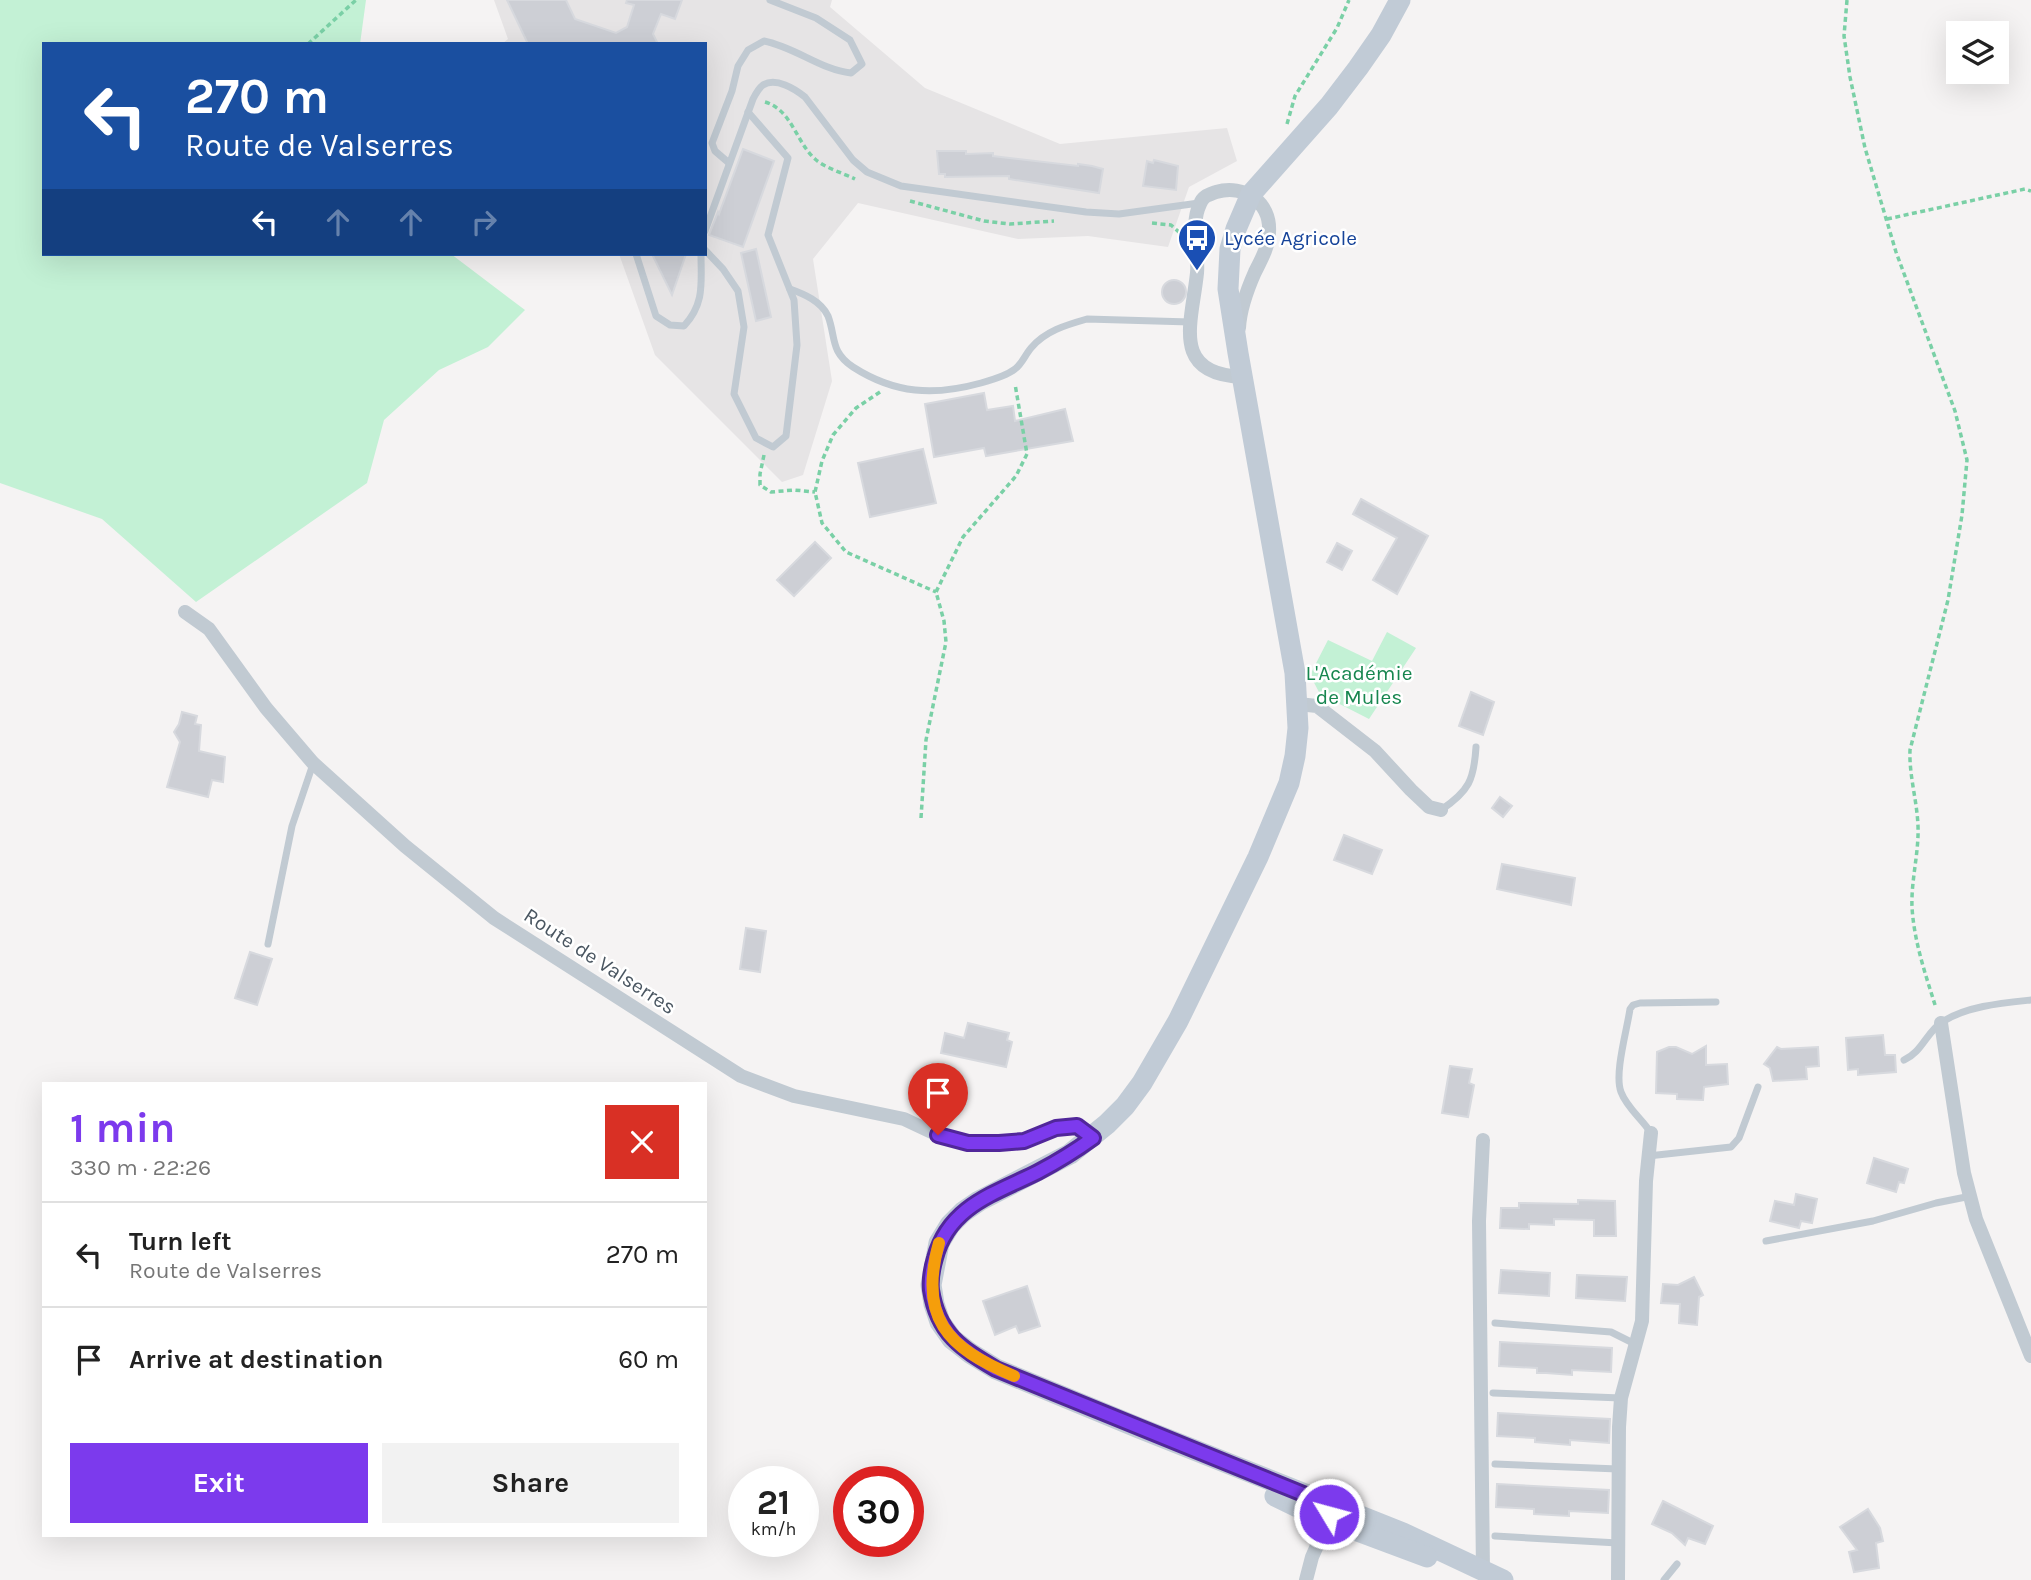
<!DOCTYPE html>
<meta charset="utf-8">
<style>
:root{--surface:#fff;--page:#f2f2f2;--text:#222;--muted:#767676;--line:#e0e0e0;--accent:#7c3aed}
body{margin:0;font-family:Karla,sans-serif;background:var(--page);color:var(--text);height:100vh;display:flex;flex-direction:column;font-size:26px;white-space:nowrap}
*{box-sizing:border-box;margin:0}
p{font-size:23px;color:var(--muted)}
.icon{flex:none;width:38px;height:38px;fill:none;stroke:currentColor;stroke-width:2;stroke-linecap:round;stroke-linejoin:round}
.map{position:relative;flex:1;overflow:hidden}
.side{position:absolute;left:42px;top:1082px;width:665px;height:455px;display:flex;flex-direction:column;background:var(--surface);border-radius:0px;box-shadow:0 7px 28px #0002}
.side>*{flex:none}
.top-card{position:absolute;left:42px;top:42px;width:665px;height:214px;border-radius:0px;box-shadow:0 7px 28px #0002;background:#1a4fa0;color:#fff;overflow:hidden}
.controls{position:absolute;left:1946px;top:21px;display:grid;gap:14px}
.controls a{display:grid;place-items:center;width:63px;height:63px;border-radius:0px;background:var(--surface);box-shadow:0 7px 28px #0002;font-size:35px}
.speed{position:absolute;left:728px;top:1466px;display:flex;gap:14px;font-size:35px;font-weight:700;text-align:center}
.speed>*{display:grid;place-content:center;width:91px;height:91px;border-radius:50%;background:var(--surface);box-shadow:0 7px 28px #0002;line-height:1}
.speed small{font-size:18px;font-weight:400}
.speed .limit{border:10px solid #d22;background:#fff;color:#111}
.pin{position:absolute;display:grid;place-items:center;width:60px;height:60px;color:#fff;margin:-72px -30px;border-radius:50% 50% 50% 0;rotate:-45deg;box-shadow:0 0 7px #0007}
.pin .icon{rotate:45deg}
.me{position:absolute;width:77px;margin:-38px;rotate:307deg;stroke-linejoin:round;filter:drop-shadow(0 0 5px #0008)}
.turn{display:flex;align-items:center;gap:24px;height:147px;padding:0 28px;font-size:32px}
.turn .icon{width:91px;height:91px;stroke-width:2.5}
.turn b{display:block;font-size:49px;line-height:60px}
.lanes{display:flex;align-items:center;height:66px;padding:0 28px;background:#0003;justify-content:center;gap:35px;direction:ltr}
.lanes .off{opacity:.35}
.round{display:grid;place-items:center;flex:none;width:74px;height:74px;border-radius:0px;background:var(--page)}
.headline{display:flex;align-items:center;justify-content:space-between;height:119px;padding:0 28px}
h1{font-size:42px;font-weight:700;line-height:52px;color:var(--accent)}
.primary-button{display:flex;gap:14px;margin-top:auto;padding:14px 28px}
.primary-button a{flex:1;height:80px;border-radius:0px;background:var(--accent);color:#fff;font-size:28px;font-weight:700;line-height:80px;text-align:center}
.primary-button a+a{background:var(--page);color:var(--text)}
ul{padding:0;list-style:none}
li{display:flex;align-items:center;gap:21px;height:105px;padding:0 28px;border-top:2px solid var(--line)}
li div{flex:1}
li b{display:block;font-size:26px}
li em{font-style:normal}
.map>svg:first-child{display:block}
.education{fill:#e6e4e5}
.green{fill:#c3f1d5}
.building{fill:#cdcfd5;stroke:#d7d9de;stroke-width:2}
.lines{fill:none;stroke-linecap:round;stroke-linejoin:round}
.path{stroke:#7ad0a6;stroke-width:3.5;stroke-dasharray:5 3.5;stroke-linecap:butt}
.lane{stroke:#c1cad2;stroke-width:7}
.street{stroke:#c1cad2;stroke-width:14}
.secondary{stroke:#c1cbd6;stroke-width:21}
.route-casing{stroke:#51269a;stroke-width:18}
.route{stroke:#7c3aed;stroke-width:12}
.slow{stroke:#f59e0b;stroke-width:12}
.labels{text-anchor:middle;stroke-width:5;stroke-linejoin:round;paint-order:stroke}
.transit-label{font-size:21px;fill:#164399;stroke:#fff;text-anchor:start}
.park-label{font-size:21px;fill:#17864f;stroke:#fff}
.street-label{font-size:21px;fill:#4a5661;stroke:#fff}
</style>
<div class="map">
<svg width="2031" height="1580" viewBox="0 0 2031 1580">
<rect width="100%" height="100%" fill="#f5f3f3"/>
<!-- education -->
<path class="education" d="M494 0H832L830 7 925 88 1060 144 1227 128 1237 161 1189 187 1168 247 1088 236 1018 239 858 203 813 259 832 381 803 475 782 482 655 355 619 254H705V44H502L508 39Z"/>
<!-- green -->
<g class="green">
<path d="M0 0H366L360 44H44V254H451L525 310 488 347 439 370 384 420 367 483 196 602 102 519 0 483Z"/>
<path d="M1387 632 1416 648 1369 719 1320 694 1310 675 1328 640 1372 661Z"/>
</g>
<!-- building -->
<g class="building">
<path d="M507 0H566L575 19 616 33 627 27 634 5 626 3 627 0H682L675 19 661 14 653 34 658 44H528Z"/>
<path d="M743 149 774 161 743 247 709 235 718 212 719 214Z"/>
<path d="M937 151H966V154L993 153V156L1078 166V164L1092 166 1103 169 1099 193 1009 179V176L945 177V174H939Z"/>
<path d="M1154 160 1178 166 1176 190 1143 186 1147 161 1153 163Z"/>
<path d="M756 249 771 317 756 321 741 253Z"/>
<path d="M652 254H686L672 295Z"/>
<circle cx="1174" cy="292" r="12"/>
<path d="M984 393 987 410 1013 406 1015 421 1065 409 1073 441 986 456 984 448 934 457 925 404Z"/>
<path d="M923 449 936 503 870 517 858 463Z"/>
<path d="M1361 499 1428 536 1397 594 1373 580 1397 538 1353 514Z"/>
<path d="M815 542 831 558 794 596 777 580Z"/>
<path d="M1337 543 1352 551 1342 570 1327 562Z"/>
<path d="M1471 692 1494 702 1483 735 1459 726Z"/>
<path d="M182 712 197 716 195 724 201 725 199 751 225 757 223 782 212 780 208 797 167 787 180 742 174 732 179 724Z"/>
<path d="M1500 797 1512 806 1503 817 1492 808Z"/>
<path d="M1344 835 1382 850 1372 874 1334 860Z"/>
<path d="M1502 864 1575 878 1571 905 1497 889Z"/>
<path d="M746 928 766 931 760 972 740 969Z"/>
<path d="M250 952 272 959 257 1005 235 998Z"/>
<path d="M968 1023 1009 1033 1007 1040 1012 1042 1006 1067 941 1053 945 1033 964 1038Z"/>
<path d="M1883 1035 1885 1055H1895L1896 1072 1858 1075V1069L1848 1070 1846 1038Z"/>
<path d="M1706 1046V1065L1727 1064 1728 1084 1704 1087 1703 1100 1677 1099V1094L1656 1093 1657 1052 1669 1047H1676L1692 1054Z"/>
<path d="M1777 1047 1781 1049 1818 1047 1819 1066 1806 1067 1807 1079 1773 1081 1770 1068 1764 1064Z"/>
<path d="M1450 1066 1472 1069 1469 1083 1474 1085 1468 1117 1442 1113Z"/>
<path d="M1874 1158 1908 1169 1904 1183 1899 1182 1896 1192 1867 1183Z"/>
<path d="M1796 1194 1817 1199 1812 1223 1801 1221 1799 1228 1770 1221 1775 1201 1794 1205Z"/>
<path d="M1578 1200 1615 1201 1616 1236H1594V1220L1554 1219V1225L1529 1224V1229L1500 1228 1501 1208H1519V1203L1578 1204Z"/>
<path d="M1501 1270 1550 1273 1549 1296 1499 1293Z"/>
<path d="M1577 1275 1627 1277 1625 1301 1576 1298Z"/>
<path d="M1694 1277 1703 1295 1699 1297 1697 1325 1679 1323 1680 1304 1661 1303 1663 1284 1678 1285Z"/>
<path d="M1027 1286 1040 1326 1019 1333 1016 1326 995 1335 983 1301Z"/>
<path d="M1500 1342 1612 1348 1611 1372 1572 1370V1375L1546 1373H1537V1368L1499 1366Z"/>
<path d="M1498 1413 1610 1419 1609 1443 1570 1440V1445L1535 1442V1438L1497 1436Z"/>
<path d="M1497 1484 1609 1490 1608 1513 1569 1511V1516L1534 1514V1509L1496 1507Z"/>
<path d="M1663 1501 1713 1526 1705 1544 1688 1538 1685 1545 1672 1533 1652 1524Z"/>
<path d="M1868 1509 1880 1528 1883 1541 1876 1543 1879 1568 1854 1572 1849 1552 1857 1550 1840 1527Z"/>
</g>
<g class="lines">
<!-- path -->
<g class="path">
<path d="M1847 0 1844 36 1850 77 1865 148 1896 252 1955 411 1967 460 1962 515 1948 600 1910 750C1909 776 1917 800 1918 826 1919 853 1911 880 1912 907 1914 942 1926 976 1936 1008"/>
<path d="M308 44 356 0"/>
<path d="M765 102C792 110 796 142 815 159 825 168 843 173 855 179"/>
<path d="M1287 124 1295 96 1337 28 1349 0"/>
<path d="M910 201 984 221 1010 224 1054 221"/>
<path d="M1887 219 2025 189 2031 191"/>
<path d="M1152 223 1171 225 1180 233"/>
<path d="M880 392 856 408 833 435 822 461 815 492 822 523 846 552 936 592"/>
<path d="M764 455 760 474V485L771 492 794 490 815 492"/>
<path d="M921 818 926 740 946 642 944 621 936 592 963 537 1016 476 1027 454 1015 384"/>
</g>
<!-- lane -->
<g class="lane">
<path d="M729 163 715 151 712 143 732 91 738 66 748 50 764 41C795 47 821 70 851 73L862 64 850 40 816 18 770 0"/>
<path d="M705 231 753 99C755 95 759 88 763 85 776 77 795 89 805 97L853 160 867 172 901 186 1086 212 1119 214 1199 203"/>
<path d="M705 250 723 269 738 291 744 327 734 394 756 438 773 447 786 436 797 345 794 300 768 235 788 158 748 112"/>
<path d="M636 254 656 316 670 325 684 326C705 303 701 283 701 254"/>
<path d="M790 289C804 294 821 301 828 316 836 337 830 352 853 367 895 394 934 396 981 383 992 380 1006 376 1015 369 1022 364 1025 355 1031 348 1045 331 1066 325 1087 319L1190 322"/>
<path d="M1441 810C1469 791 1474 780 1476 747"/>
<path d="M268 944 292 826 313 764"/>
<path d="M1904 1060C1922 1052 1926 1033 1942 1022 1967 1006 2002 1003 2031 1000"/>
<path d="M1651 1133C1642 1119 1627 1108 1621 1092 1614 1074 1627 1030 1630 1009L1633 1005 1640 1003 1716 1002"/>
<path d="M1648 1156 1731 1147 1739 1138 1758 1087"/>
<path d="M1766 1241 1873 1221 1936 1203 1971 1196"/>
<path d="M1495 1323 1611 1332 1635 1344"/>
<path d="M1493 1393 1621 1398"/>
<path d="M1495 1464 1618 1469"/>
<path d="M1495 1536 1618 1543"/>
<path d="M1664 1580 1677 1564"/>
</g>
<!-- street -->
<g class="street">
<path d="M1239 328C1240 309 1247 290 1255 272 1261 260 1269 246 1269 232 1271 202 1244 184 1216 192 1208 195 1203 196 1200 204 1190 224 1199 252 1197 273 1192 322 1170 374 1242 377"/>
<path d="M185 612 209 629 266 708 313 763 405 846 494 918 741 1076 794 1096 904 1119 938 1135 968 1143 1024 1141 1056 1128 1077 1126 1093 1138"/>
<path d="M1298 704 1317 706 1375 751 1411 790 1429 807 1441 810"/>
<path d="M1941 1023 1964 1173 1976 1219 2031 1356"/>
<path d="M1483 1572 1479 1221 1483 1140"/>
<path d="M1306 1580 1312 1557 1328 1521 1329 1512"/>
<path d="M1618 1580 1619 1427 1621 1398 1642 1321 1646 1181 1651 1133"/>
</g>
<!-- secondary -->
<g class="secondary">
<path d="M1400 0 1381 35 1358 68 1329 106 1251 194 1236 229 1230 249 1228 289 1238 353 1295 673 1298 728 1295 756 1289 783 1258 857 1178 1021 1142 1083 1125 1106 1107 1124 1070 1154 979 1201 963 1212 950 1225 939 1243 931 1285 934 1304 940 1322 952 1339 970 1353 996 1369 1139 1428 1403 1533 1503 1580"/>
<path d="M1275 1496 1312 1514 1427 1557"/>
</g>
</g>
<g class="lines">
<defs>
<path id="route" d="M938 1135 968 1143H999L1024 1141 1056 1128 1077 1126 1093 1138C1075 1151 1057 1162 1038 1172 994 1194 949 1206 935 1258 932 1268 930 1280 931 1290 938 1334 961 1348 996 1369L1323 1502 1329 1514"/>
</defs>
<!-- route casing -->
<use href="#route" class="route-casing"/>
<!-- route -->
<use href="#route" class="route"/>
<!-- slow -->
<path class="slow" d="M939 1243C918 1317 947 1348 1014 1376"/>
</g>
<!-- icons -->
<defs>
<symbol id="bus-pin" viewBox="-11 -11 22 30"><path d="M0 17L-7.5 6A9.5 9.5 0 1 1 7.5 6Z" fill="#1a4fb4" stroke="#fff"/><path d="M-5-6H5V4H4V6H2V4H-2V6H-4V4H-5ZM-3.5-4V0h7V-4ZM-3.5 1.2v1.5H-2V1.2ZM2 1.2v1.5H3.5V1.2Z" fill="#fff"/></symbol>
</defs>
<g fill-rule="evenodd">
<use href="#bus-pin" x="1175" y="216" width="44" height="60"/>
</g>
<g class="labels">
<!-- transit labels -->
<g class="transit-label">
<text x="1224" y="245">Lycée Agricole</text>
</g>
<!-- park labels -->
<g class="park-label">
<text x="1359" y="680">L'Académie<tspan x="1359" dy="24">de Mules</tspan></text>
</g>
<!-- street labels -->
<g class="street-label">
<text transform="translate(600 961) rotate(33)" y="7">Route de Valserres</text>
</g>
</g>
</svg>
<div class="controls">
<a><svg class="icon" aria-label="layers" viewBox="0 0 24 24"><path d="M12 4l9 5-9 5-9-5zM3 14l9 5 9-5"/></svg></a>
</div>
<div class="speed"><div>21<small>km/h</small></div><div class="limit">30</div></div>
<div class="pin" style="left:938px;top:1135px;background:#d93025"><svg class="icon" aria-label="arrive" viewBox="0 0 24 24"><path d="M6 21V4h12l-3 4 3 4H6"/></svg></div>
<svg class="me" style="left:1329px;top:1514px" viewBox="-20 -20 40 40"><circle r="17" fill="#7c3aed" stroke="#fff" stroke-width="3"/><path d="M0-11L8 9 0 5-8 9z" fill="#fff"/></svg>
<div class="top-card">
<div class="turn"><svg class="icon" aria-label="left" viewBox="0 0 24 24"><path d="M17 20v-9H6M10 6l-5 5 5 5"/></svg><div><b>270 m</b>Route de Valserres</div></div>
<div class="lanes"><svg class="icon" aria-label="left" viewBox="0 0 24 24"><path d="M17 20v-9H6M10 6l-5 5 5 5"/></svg><svg class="icon off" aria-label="ahead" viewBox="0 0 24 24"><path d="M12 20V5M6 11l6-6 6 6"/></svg><svg class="icon off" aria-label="ahead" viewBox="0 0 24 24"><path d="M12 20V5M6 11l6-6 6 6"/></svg><svg class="icon off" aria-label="right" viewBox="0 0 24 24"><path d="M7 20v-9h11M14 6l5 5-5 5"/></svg></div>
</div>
<section class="side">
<div class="headline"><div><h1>1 min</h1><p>330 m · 22:26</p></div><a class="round" style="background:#d93025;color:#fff"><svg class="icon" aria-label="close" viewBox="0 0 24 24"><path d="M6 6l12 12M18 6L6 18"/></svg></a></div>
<ul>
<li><svg class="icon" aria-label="left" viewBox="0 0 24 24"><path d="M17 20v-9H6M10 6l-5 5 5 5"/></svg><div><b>Turn left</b><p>Route de Valserres</p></div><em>270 m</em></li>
<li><svg class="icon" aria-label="arrive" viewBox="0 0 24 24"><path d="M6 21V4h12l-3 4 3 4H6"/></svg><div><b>Arrive at destination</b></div><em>60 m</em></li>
</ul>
<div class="primary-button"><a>Exit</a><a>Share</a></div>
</section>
</div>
